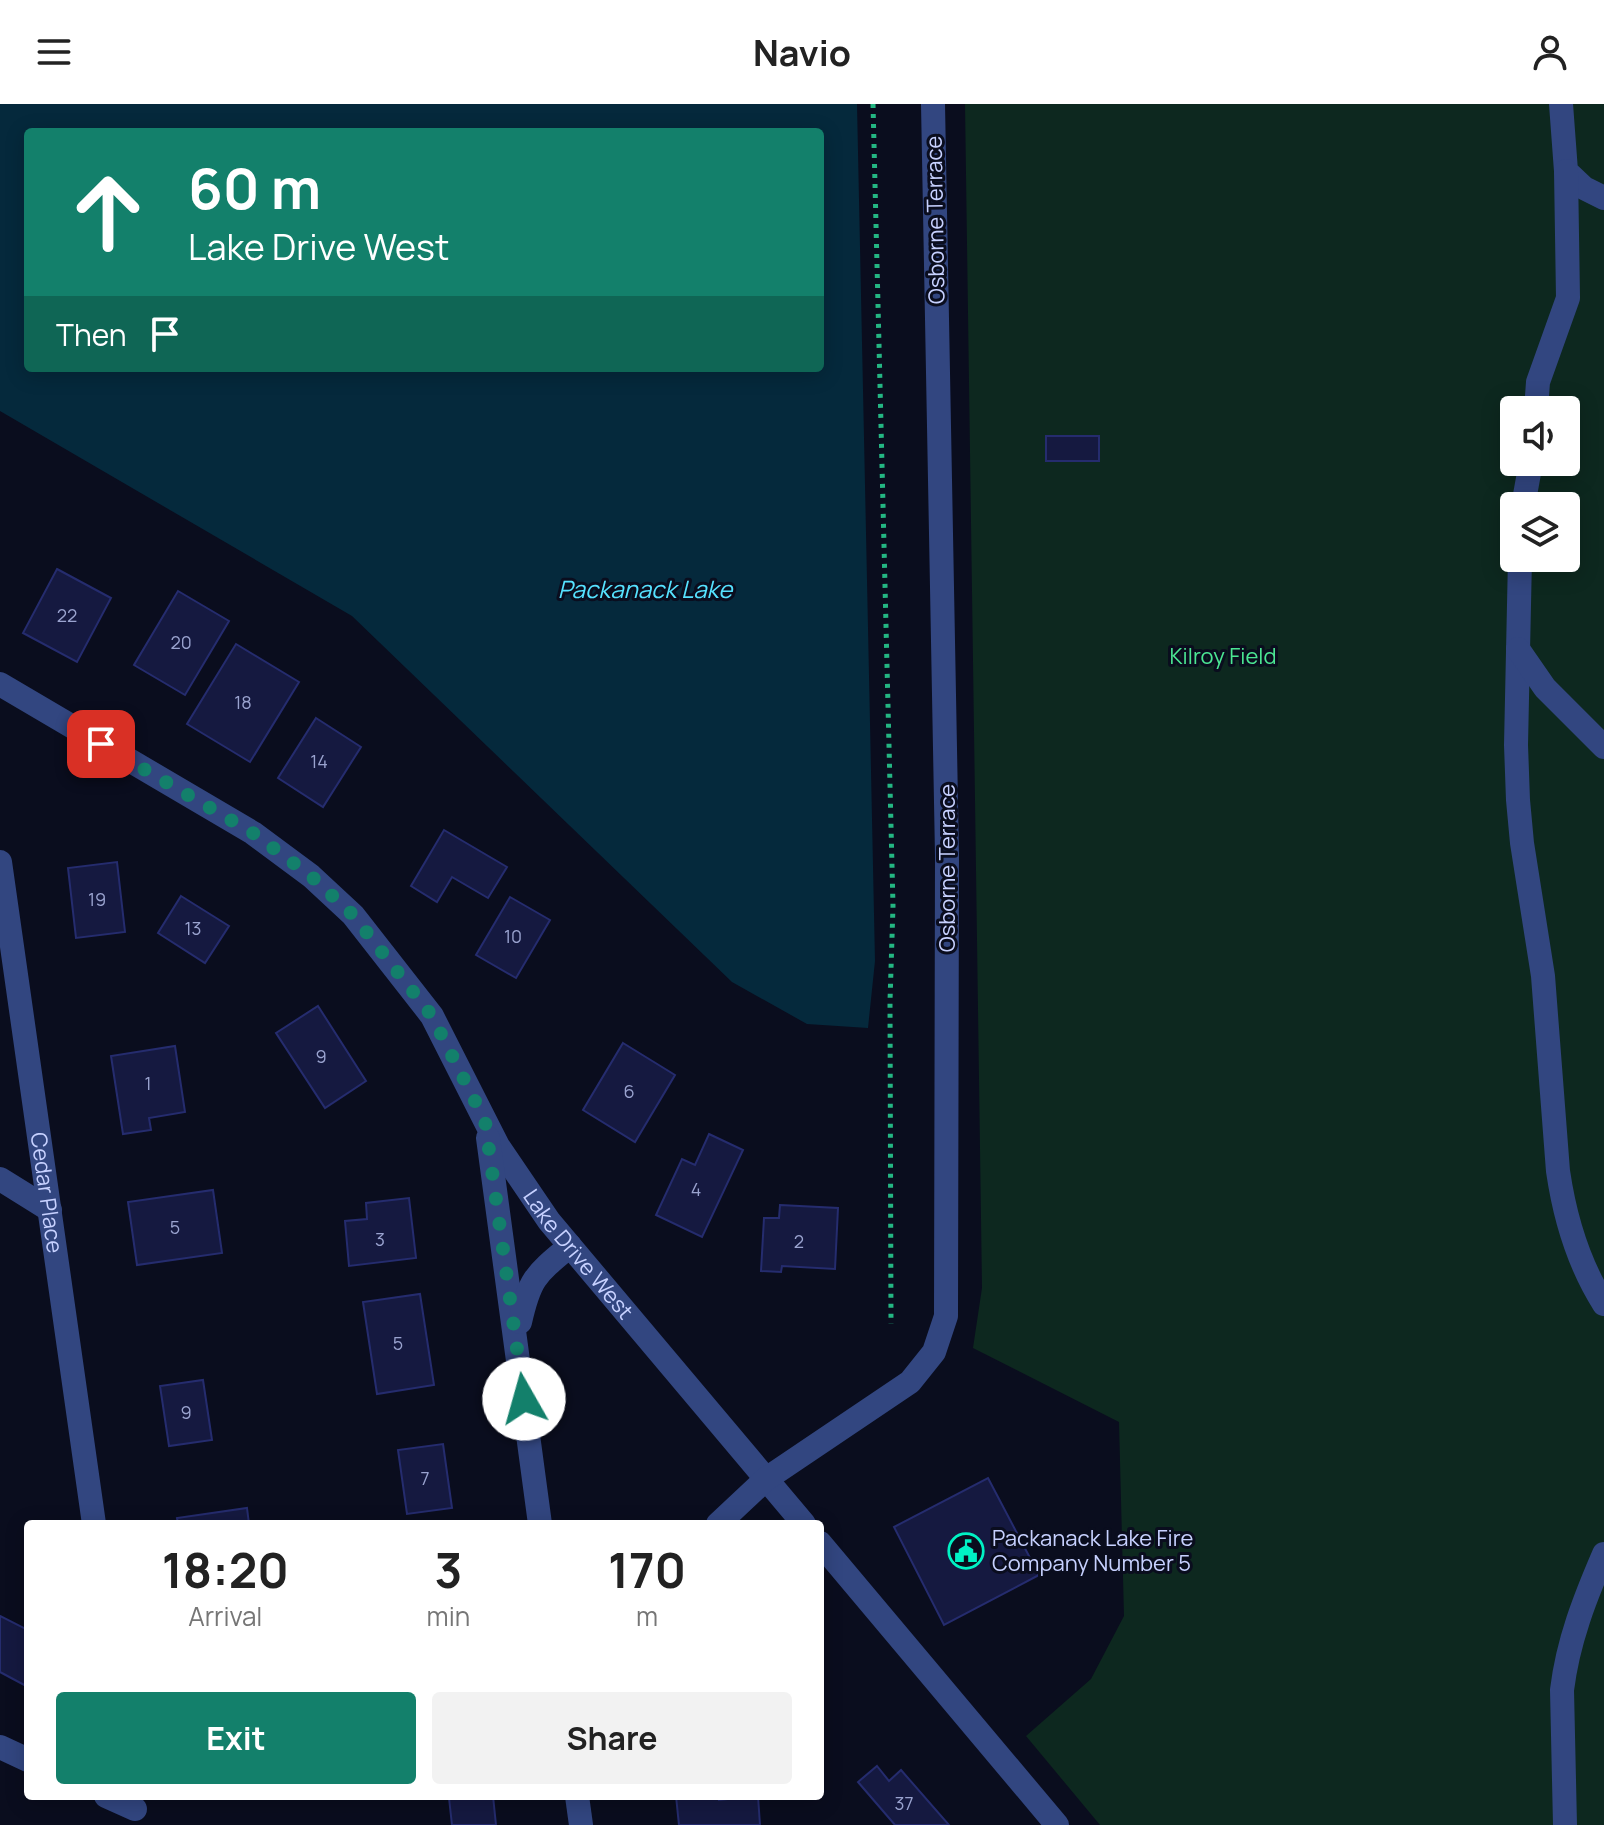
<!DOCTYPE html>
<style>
:root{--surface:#fff;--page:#f2f2f2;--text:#222;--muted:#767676;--accent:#13806b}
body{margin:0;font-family:Manrope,sans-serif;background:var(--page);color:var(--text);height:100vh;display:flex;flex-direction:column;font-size:30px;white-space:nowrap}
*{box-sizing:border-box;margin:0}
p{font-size:26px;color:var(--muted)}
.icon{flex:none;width:44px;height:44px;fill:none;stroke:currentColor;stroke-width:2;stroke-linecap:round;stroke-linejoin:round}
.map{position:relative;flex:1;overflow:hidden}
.side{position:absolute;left:24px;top:1416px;width:800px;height:280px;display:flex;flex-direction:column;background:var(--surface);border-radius:8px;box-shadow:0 4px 20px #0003}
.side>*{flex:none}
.guide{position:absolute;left:24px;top:24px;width:800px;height:244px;border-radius:8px;box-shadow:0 4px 20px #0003;background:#13806b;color:#fff;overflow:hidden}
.controls{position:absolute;left:1500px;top:292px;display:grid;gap:16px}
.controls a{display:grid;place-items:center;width:80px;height:80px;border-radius:8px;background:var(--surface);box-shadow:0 4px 20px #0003;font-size:40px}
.pin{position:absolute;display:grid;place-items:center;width:68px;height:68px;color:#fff;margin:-34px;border-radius:16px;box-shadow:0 4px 12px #0006}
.me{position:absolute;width:88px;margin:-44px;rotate:353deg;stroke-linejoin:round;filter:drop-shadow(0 0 6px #0008)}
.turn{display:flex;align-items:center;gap:28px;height:168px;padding:0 32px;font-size:36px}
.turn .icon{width:104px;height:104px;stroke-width:2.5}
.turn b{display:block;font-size:56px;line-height:68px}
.then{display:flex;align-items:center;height:76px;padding:0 32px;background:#0003;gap:16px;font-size:30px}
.eta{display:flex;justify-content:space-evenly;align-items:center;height:136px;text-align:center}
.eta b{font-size:48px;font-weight:700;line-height:56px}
.action{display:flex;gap:16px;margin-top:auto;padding:16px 32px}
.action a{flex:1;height:92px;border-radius:8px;background:var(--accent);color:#fff;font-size:32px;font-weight:700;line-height:92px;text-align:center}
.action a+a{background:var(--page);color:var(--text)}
header{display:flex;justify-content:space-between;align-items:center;height:104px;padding:0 32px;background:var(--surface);font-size:36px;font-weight:700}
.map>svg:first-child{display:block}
.green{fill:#0d281f;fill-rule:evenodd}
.water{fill:#05293c;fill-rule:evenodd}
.building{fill:#151940;stroke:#252c6e;stroke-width:2}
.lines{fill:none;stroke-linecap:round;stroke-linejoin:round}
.path{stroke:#24b683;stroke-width:5;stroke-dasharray:4 6;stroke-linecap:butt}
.minor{stroke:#324680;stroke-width:24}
.route{stroke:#13806b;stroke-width:14;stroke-dasharray:0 25.2}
.labels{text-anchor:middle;stroke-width:6;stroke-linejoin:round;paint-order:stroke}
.number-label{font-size:18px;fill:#9aa3cf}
.street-label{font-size:22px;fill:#c7d1ff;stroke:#0a0d1e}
.park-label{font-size:22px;fill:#4be693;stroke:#0a0d1e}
.poi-label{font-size:22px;fill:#c7d1ff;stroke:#0a0d1e;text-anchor:start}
.water-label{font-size:24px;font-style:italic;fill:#55e2ff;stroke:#0a0d1e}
</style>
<header><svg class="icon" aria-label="menu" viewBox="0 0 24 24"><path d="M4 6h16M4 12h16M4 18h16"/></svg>Navio<svg class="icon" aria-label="person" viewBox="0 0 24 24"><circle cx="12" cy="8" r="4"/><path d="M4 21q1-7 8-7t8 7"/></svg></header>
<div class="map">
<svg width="1604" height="1721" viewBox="0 0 1604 1721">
<rect width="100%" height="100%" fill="#0a0d1e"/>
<!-- green -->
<path class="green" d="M965 0H1604V1721H1100L1026 1632 1091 1575 1124 1512 1119 1318 973 1244 982 1184ZM1514 306H1566V358H1514ZM1514 402H1566V454H1514Z"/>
<!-- water -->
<path class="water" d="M0 0H857L875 857 868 924 807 920 732 878 352 512 0 307ZM28 28H820V264H28Z"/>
<!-- building -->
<g class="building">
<rect x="1046" y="332" width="53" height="25"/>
<path d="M57 465 111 494 77 558 23 529Z"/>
<path d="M178 487 229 517 185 591 134 561Z"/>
<path d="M236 540 299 578 250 658 187 620Z"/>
<path d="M316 614 361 643 323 703 278 674Z"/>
<path d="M444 726 507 763 488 794 452 773 437 798 411 782Z"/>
<path d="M117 758 125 828 76 834 68 764Z"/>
<path d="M181 792 229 822 205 859 158 829Z"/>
<path d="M510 793 550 816 516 874 476 851Z"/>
<path d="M318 902 366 977 325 1004 276 929Z"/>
<path d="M623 939 675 971 635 1038 583 1006Z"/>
<path d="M175 942 185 1008 149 1014 151 1026 123 1030 111 952Z"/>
<path d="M709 1030 743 1046 702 1133 656 1111 682 1055 695 1061Z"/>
<path d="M213 1086 222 1149 137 1161 128 1098Z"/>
<path d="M409 1094 416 1154 349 1162 345 1117 367 1115 366 1099Z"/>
<path d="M780 1101 838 1104 835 1165 782 1162 781 1168 761 1167 764 1114H779Z"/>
<path d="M420 1190 434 1281 377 1290 363 1198Z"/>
<path d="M203 1276 212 1336 169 1342 160 1282Z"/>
<path d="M443 1340 452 1404 407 1410 398 1346Z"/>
<path d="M988 1374 1039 1471 944 1521 894 1423Z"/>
<path d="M247 1404 249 1420H178L177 1414Z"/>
<path d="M0 1512 28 1526V1583L0 1568Z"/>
<path d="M877 1662 889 1677 901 1666 949 1721H895L858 1678Z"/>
<path d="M467 1692H493L496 1721H452L449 1694Z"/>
<path d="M676 1692H719V1696L758 1692 760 1721H679Z"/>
</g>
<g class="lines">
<!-- path -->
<path class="path" d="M873 0 893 802 890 897 891 1220"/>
<!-- minor -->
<g class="minor">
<path d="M1561 0 1566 67 1584 84 1604 94"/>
<path d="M1536 306 1538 278 1568 194 1566 67"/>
<path d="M1523 402 1531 358"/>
<path d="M1520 454 1516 641 1518 696 1522 739 1543 872 1558 1067C1565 1115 1578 1159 1604 1200"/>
<path d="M1518 545 1545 584 1604 643"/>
<path id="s1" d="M0 580 253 729 311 772 353 811 432 912 498 1042 549 1117 804 1420"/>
<path id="s2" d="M0 758 94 1420"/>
<path d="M488 1034 540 1420"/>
<path d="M0 1075 50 1106"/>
<path d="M520 1218C530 1174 535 1171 570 1142"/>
<path d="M718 1420 766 1375 910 1278 934 1248 946 1212 947 752 933 0"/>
<path d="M820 1439 1057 1721"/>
<path d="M0 1643 28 1656"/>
<path d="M106 1692 135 1705"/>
<path d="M577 1692 581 1721"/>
<path d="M1565 1721 1562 1586C1568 1537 1585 1494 1604 1450"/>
</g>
</g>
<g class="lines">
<!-- route -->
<path class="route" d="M101 640 253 729 311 772 353 811 432 912 485 1017 524 1295"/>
</g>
<!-- icons -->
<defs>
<symbol id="civic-ring" viewBox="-11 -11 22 22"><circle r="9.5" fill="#0a0d1e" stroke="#00f2c4" stroke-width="1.5"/><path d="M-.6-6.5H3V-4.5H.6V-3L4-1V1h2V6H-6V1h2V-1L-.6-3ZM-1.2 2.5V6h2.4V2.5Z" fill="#00f2c4"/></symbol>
</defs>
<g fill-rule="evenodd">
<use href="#civic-ring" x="946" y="1427" width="40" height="40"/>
</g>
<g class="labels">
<!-- number labels -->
<g class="number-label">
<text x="67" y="518">22</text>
<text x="181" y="545">20</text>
<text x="243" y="605">18</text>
<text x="319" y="664">14</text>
<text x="97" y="802">19</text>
<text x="193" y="831">13</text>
<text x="513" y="839">10</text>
<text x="321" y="959">9</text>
<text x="148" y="986">1</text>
<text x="629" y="994">6</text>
<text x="696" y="1092">4</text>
<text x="175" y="1130">5</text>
<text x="380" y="1142">3</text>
<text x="799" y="1144">2</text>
<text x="398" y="1246">5</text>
<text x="186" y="1315">9</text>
<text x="425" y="1381">7</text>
<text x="904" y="1706">37</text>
</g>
<!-- street labels -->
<g class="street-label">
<text transform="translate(935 116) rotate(-91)" y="8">Osborne Terrace</text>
<text transform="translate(947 764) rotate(-90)" y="8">Osborne Terrace</text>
<text dy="8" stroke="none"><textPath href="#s2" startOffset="334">Cedar Place</textPath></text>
<text dy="8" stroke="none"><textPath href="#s1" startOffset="832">Lake Drive West</textPath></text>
</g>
<!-- park labels -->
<g class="park-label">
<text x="1223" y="560">Kilroy Field</text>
</g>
<!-- poi labels -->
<g class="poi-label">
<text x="992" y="1442">Packanack Lake Fire<tspan x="992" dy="25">Company Number 5</tspan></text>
</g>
<!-- water labels -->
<g class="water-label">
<text x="645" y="494">Packanack Lake</text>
</g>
</g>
</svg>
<div class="controls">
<a><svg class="icon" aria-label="sound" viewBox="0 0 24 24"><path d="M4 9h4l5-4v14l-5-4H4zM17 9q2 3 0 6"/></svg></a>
<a><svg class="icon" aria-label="layers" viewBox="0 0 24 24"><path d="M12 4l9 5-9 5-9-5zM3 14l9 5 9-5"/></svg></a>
</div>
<div class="pin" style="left:101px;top:640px;background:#d93025"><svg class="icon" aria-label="arrive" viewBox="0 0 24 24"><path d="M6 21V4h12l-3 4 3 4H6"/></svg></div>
<svg class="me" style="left:524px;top:1295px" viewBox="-20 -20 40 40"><circle r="19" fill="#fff"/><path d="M0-13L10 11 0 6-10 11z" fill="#13806b"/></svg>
<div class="guide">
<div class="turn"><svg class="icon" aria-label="ahead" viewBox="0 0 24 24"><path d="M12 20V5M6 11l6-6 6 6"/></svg><div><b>60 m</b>Lake Drive West</div></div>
<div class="then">Then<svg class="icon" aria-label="arrive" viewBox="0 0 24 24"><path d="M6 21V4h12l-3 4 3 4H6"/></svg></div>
</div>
<section class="side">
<div class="eta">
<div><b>18:20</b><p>Arrival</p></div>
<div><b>3</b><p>min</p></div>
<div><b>170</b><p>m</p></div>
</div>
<div class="action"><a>Exit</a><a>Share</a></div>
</section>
</div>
